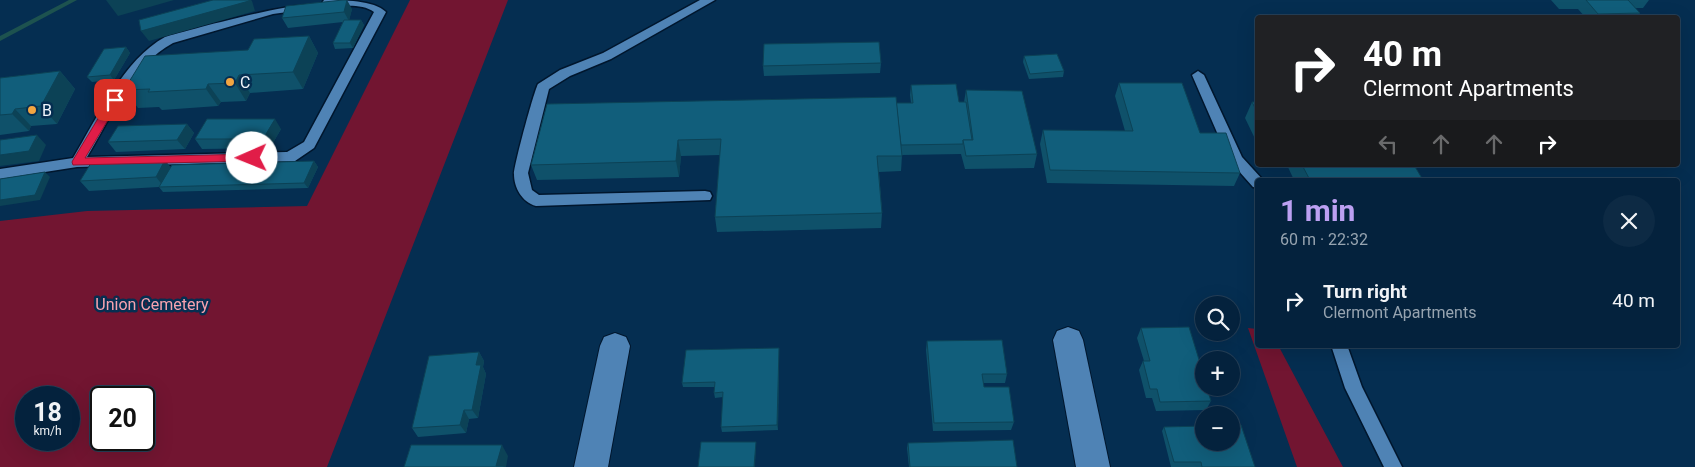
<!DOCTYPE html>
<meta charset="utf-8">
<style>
:root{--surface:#04223d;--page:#0d2a44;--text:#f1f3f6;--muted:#97a4b0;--line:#253f57;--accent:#bca0f2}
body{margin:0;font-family:Roboto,sans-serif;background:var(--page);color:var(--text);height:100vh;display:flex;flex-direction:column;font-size:19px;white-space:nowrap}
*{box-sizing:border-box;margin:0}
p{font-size:16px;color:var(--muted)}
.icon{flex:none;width:28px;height:28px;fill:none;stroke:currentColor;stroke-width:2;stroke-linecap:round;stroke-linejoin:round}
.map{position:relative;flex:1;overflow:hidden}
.details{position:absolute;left:1255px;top:178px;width:425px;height:170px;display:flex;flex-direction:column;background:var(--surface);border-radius:5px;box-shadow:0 5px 20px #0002,0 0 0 1px var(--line)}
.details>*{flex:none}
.guide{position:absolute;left:1255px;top:15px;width:425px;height:152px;border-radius:5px;box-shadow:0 5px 20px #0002,0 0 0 1px var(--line);background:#202124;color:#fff;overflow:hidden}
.fabs{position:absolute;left:1195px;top:296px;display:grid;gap:10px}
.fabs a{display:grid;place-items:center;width:45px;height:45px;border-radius:50%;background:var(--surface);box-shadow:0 5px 20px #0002,0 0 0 1px var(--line);font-size:25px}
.speed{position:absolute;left:15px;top:386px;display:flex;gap:10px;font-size:25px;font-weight:700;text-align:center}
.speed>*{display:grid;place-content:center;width:65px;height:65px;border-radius:50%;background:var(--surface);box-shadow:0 5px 20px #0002,0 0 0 1px var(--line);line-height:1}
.speed small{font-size:12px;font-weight:400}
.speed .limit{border:2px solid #111;border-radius:8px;background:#fff;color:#111}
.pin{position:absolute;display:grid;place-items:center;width:42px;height:42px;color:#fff;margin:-21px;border-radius:10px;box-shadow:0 2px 8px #0006}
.me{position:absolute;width:55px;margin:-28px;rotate:269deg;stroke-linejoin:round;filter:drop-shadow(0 0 4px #0008)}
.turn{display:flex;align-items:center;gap:18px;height:105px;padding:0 25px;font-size:22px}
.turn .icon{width:65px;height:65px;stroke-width:2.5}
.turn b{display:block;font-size:35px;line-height:42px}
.lanes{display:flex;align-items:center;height:48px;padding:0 25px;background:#0003;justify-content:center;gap:25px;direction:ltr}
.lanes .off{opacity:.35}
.round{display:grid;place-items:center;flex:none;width:52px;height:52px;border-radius:26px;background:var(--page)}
.overview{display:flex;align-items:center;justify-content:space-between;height:85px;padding:0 25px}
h1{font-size:30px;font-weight:700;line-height:38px;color:var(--accent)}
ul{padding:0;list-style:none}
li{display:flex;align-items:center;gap:15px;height:75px;padding:0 25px}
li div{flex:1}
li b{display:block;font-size:19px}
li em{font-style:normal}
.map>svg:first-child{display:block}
.green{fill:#721531;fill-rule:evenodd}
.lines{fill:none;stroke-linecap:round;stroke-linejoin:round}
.stream{fill:#1d524f;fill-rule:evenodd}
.lane-casing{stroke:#00162d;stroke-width:3}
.street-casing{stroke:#00162d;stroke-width:2}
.lane{fill:#4f83b5;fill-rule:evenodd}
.street{fill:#4f83b5;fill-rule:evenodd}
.wall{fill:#0f516a}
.shaded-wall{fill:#0c4256}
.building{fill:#115e7b;stroke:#0c4256}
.route{fill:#e11d48;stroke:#92132f}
.poi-dot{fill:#f2a541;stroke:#052e51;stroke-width:2}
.labels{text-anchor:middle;stroke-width:5;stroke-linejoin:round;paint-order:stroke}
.poi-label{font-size:16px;fill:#f0f5fb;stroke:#052e51;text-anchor:start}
.park-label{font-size:16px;fill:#f7a3b0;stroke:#052e51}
</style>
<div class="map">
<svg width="1695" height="467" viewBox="0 0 1695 467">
<rect width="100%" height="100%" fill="#052e51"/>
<!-- green -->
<g class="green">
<path d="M410 0H508L327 467H0V221L87 211 307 206ZM26 398H69V440H26ZM101 398H144V440H101Z"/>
<path d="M1248 328 1257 329 1258 345H1278L1343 467H1297Z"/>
</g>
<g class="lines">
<!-- stream -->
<path class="stream" d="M69 0H77L0 41V36Z"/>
<defs>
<g id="lane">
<path d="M324 0C343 0 374 0 386 12L314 148 295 161 77 167 0 179V169L73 158C97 118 124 59 165 37 185 31 299 0 311 6L309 9 273 14 173 43C132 65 111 118 87 157L287 152 304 142 374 12C362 3 342 6 328 7L324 6 322 3Z"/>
<path d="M700 0H715L611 59 570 76 549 89 528 173 532 190 539 195 705 191 710 192 712 196 710 200 536 206C522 202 514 188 514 174 514 165 534 91 538 84L560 70 603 53Z"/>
<path d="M1198 71 1204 75 1242 157 1263 180H1258V188L1253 187 1229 160 1192 75Z"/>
<path d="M1331 345H1347L1362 387 1402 467H1384L1345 388Z"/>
</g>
<g id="street">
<path d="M1068 327 1079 331 1083 340 1110 467H1076L1053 340 1057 331Z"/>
<path d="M615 333 626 337 630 346 608 467H574L600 346 604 337Z"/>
</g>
</defs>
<!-- lane casing -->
<use href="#lane" class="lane-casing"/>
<!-- street casing -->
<use href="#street" class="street-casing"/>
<!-- lane -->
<use href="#lane" class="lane"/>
<!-- street -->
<use href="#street" class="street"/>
</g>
<!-- wall -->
<g class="wall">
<path d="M1551 0H1649L1643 8H1635L1640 13 1636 18H1586L1578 9H1559Z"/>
<path d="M352 9 349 20H361L364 25 353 48 335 49 333 43 343 22 288 28 282 18Z"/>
<path d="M309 36 318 53 303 89 250 93 246 101 221 102 218 106 162 110 159 107 138 108 124 90 248 50Z"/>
<path d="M126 47 130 53 114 80 92 82 87 77Z"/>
<path d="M1024 56 1064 71 1063 77 1029 79 1023 62Z"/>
<path d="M881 63 880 73 764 76 763 66Z"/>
<path d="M60 71 75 89 57 124 31 126 29 131 0 135V78Z"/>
<path d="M1119 83 1200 133 1240 173 1234 186 1047 183 1040 144 1043 130 1125 131 1115 96Z"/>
<path d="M911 85 959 102H964L966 90 1037 154 1034 168 965 169 961 154 902 155 901 171 879 172 882 213 881 228 717 232 715 217 720 155 681 156 679 177 537 180 531 165 896 103H911L910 95Z"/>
<path d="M1252 102H1258V145L1245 118Z"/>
<path d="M187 124 194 133 185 149 116 152 108 142Z"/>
<path d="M281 129 270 148 202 149 195 139Z"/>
<path d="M314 161 318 167 308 188 163 192 159 187 89 191 80 181 171 167Z"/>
<path d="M1287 165H1414L1423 180H1294Z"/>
<path d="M1141 328 1211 401 1206 410 1156 411 1152 398H1146L1139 370 1143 361H1144L1137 338Z"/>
<path d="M927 341 1007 374 1005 383H983L984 387 1014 422 1011 430 933 431 926 350Z"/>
<path d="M479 352 484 361 483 367 486 374 478 418 469 419 466 433 418 437 412 428Z"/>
<path d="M779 353 778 430 722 432 721 427 723 397 715 398 714 393 715 387H683L682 383Z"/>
<path d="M1164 427 1255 467H1171L1162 431Z"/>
<path d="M908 443 1017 467H909L907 448Z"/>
</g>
<!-- shaded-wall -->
<g class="shaded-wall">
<path d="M106 0H174L118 16Z"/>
<path d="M249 0H251L252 1 255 11 149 41 141 31Z"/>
<path d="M347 0 352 9 349 21 344 12Z"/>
<path d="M361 20 364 25 353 48 350 43Z"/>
<path d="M309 36 318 53 303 89 293 72Z"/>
<path d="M126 47 130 53 114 80 110 75Z"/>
<path d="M60 71 75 89 57 124 41 106Z"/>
<path d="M239 75 250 93 246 101 235 83Z"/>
<path d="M208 84 221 102 218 106 206 89Z"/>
<path d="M15 109 31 126 29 131 12 114Z"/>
<path d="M275 119 281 129 270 148 263 139Z"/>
<path d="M187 124 194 133 185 149 177 140Z"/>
<path d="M37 135 46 145 39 161 0 166V155Z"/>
<path d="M678 140 681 156 679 177 676 161Z"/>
<path d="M165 160 173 170 164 187 156 177Z"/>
<path d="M314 161 318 167 308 188 304 183Z"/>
<path d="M45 172 50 177 40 200 0 206V200Z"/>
<path d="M779 348V353L778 430 777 425Z"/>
<path d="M479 352 484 361 483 367 486 374 478 418 472 410 476 365Z"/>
<path d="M464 410 469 419 466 433 460 425Z"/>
<path d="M756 442V446L755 467H754Z"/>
<path d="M502 445 508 456 506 467H497L496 466Z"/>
</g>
<!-- building -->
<g class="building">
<path d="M213 0H249V1L141 31 139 20Z"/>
<path d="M343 0H347L344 12 282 18 286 6Z"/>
<path d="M1586 0H1628L1640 13 1598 14Z"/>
<path d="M344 20H361L350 43H333Z"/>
<path d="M309 36 293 72 239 75 235 83 208 84 206 89 148 92 150 89 124 90 145 56 248 50 254 39Z"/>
<path d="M879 42 881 63 763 66 764 44Z"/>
<path d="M126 47 110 75 87 77 104 49Z"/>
<path d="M1057 54 1064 71 1030 74 1024 56Z"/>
<path d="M60 71 41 106 15 109 12 114 0 115V78Z"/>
<path d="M1119 83H1182L1200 133H1226L1240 173 1050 170 1043 130 1133 131Z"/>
<path d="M956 84 959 102H966L972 140H963V144L901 145 896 103H913L911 85Z"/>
<path d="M966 90 1022 91 1037 154 966 156 963 140H973Z"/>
<path d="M896 97 902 156H877L882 213 715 217 721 139 678 140 676 161 531 165 547 104Z"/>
<path d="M1252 102H1258V114Z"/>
<path d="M207 119H275L263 139H195Z"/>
<path d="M187 124 177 140 108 142 118 126Z"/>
<path d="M37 135 29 151 0 155V140Z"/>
<path d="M165 160 156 177 80 181 91 163Z"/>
<path d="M314 161 304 183 159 187 172 165Z"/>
<path d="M1302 165H1414L1423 180H1310Z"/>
<path d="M45 172 35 195 0 200V179Z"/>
<path d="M1189 327 1204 376V388H1207L1211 401 1160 402 1157 389H1150L1143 361H1150L1141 328Z"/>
<path d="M1002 340 1007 374H982L984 387H1009L1014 422 934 423 927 341Z"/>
<path d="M779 348 777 425 721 427 723 392 714 393 715 382 682 383 686 350Z"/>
<path d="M479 352 476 365H481L472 410H464L460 425 412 428 429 356Z"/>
<path d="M1231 425H1241L1255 467H1202L1201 462H1174L1164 427 1204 426V442H1231Z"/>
<path d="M1013 440 1017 467H910L908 443Z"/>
<path d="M701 442H756L754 467H698Z"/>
<path d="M411 445H502L496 466H504V467H404Z"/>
</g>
<!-- route -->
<path class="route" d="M115 96 120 100 85 158 252 154 257 158 252 161 73 165 72 162 73 160 111 97Z"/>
<!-- markers -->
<g class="poi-dot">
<circle cx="230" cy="82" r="5"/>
<circle cx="32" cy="110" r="5"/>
</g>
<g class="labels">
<!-- poi labels -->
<g class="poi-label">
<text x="240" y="88">C</text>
<text x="42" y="116">B</text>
</g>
<!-- park labels -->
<g class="park-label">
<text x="152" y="310">Union Cemetery</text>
</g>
</g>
</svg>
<div class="fabs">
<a><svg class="icon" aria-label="search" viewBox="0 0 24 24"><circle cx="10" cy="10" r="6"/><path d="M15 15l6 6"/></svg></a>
<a>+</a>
<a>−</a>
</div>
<div class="speed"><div>18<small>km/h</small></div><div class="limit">20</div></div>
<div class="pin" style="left:115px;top:100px;background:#d93025"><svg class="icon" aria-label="arrive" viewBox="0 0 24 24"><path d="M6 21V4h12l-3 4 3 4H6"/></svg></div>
<svg class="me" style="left:252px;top:158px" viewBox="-20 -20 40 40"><circle r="19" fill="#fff"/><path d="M0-13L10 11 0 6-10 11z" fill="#e11d48"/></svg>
<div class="guide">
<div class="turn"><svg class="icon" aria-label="right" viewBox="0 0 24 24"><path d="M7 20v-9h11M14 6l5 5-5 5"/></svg><div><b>40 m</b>Clermont Apartments</div></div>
<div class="lanes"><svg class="icon off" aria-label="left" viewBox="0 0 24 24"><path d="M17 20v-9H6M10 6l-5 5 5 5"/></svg><svg class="icon off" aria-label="ahead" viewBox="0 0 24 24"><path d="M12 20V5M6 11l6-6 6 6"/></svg><svg class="icon off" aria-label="ahead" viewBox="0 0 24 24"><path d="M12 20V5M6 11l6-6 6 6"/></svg><svg class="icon" aria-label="right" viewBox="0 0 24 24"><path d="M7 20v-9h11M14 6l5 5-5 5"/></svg></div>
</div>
<section class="details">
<div class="overview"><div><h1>1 min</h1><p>60 m · 22:32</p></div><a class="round"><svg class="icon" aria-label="close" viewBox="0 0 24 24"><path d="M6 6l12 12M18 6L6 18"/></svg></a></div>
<ul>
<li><svg class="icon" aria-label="right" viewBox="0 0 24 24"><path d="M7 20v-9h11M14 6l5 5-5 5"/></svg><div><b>Turn right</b><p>Clermont Apartments</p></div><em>40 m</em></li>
</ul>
</section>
</div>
